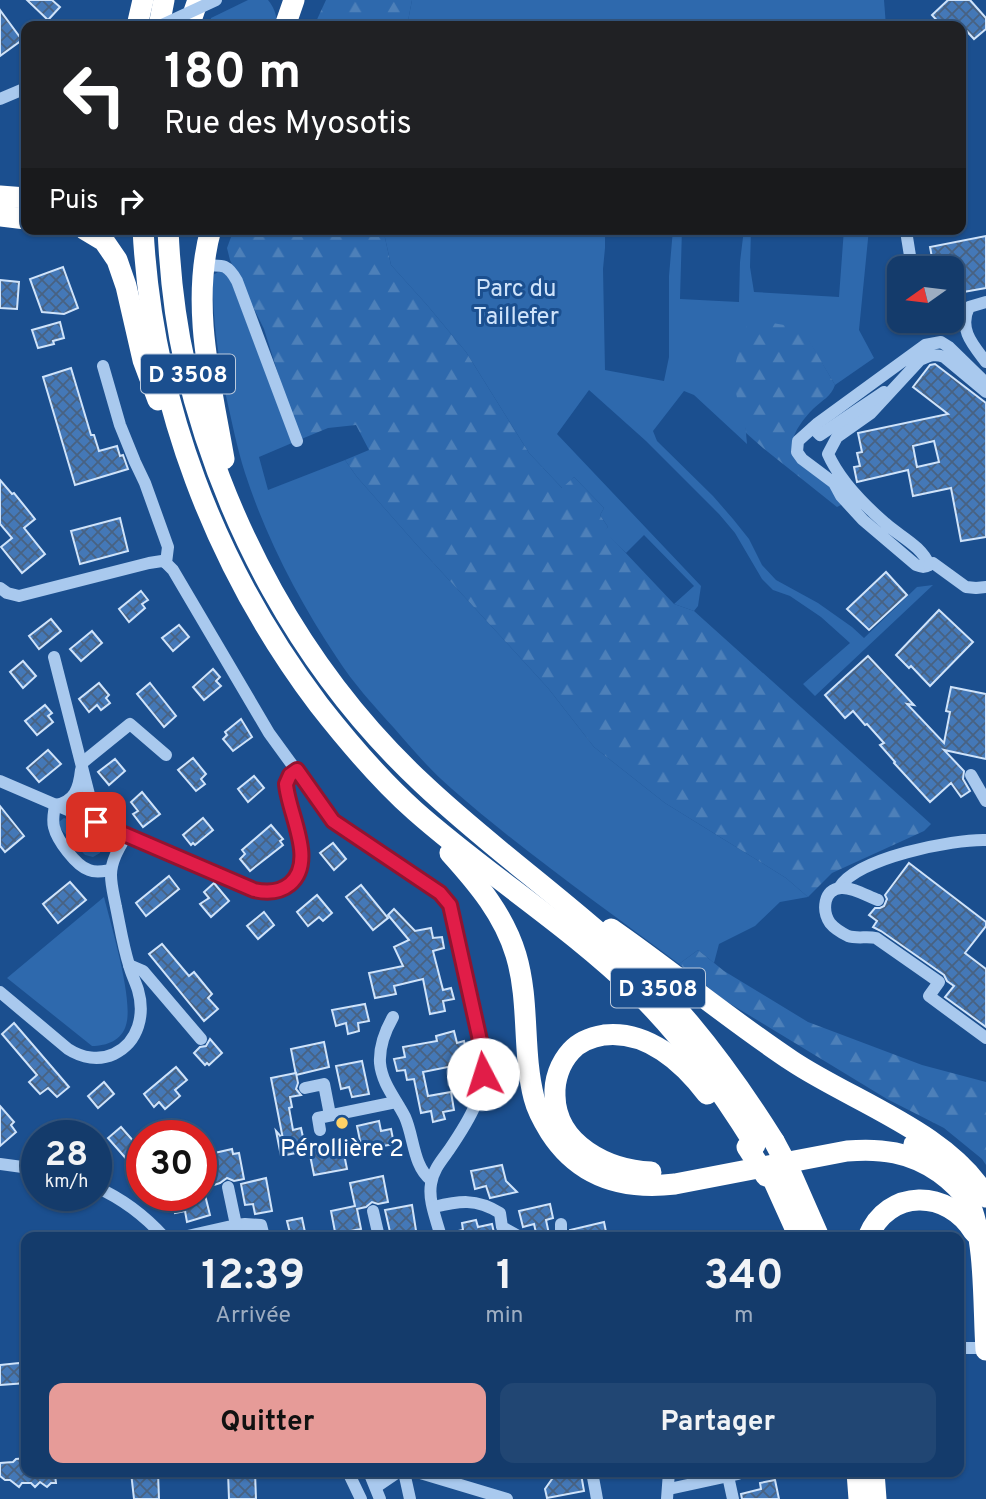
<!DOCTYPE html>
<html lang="fr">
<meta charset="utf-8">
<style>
:root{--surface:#143b6b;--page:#214673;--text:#f1f3f6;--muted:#9dadc1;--line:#33557e;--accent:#e69b98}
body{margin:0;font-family:Overpass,sans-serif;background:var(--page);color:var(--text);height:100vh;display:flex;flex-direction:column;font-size:26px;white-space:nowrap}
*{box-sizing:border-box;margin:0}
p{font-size:23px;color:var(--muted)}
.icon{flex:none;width:38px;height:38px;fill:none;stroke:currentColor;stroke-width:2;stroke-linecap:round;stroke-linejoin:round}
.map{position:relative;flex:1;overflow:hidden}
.panel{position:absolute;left:21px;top:1232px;width:943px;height:245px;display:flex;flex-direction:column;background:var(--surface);border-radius:14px;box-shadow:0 2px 5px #0004,0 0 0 2px var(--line)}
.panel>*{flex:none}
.banner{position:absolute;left:21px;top:21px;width:945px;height:214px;border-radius:14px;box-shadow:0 2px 5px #0004,0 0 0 2px var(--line);background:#202124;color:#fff;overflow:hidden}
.needle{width:46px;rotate:256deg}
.controls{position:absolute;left:887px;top:256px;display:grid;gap:14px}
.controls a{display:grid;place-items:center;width:77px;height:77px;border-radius:14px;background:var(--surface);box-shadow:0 2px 5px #0004,0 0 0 2px var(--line);font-size:35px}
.speed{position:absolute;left:21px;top:1120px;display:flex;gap:14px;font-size:35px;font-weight:700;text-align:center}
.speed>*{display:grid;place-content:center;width:91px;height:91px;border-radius:50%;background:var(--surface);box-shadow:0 2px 5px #0004,0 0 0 2px var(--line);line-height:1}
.speed small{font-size:18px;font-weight:400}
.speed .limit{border:10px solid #d22;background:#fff;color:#111}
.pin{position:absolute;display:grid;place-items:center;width:60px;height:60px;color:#fff;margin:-30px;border-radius:14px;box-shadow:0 4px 10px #0006}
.me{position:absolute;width:77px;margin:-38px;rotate:355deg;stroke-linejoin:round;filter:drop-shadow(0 0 5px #0008)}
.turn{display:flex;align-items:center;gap:24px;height:147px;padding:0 28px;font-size:32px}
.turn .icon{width:91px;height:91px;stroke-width:2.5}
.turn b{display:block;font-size:49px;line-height:60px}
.then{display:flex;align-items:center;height:66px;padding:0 28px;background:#0003;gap:14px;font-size:26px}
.eta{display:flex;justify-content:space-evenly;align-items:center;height:119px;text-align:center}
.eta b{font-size:42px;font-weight:700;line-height:49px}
.cta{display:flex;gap:14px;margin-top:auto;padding:14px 28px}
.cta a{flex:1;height:80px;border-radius:14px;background:var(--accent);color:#111;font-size:28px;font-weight:700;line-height:80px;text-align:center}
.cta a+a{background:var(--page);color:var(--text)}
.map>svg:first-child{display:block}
.green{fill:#2e69ad}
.forest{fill:url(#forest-firs)}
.building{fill:url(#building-cross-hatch);stroke:#cfe3fa;stroke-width:2;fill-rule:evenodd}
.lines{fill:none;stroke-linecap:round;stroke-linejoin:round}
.minor{stroke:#a9c9ee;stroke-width:12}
.highway{stroke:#fff;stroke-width:21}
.minor-bridge{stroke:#a9c9ee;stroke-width:12}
.highway-bridge{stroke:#fff;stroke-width:21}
.route-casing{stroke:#92132f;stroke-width:18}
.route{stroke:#e11d48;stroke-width:12}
.poi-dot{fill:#ffd166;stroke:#1b4f8f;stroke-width:2.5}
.labels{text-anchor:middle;stroke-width:6;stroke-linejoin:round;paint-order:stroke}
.shield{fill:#1b4f8f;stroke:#bbcadd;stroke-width:2}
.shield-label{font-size:23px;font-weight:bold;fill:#fff}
.park-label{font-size:24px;fill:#cfe3fa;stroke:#1b4f8f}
.poi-label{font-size:24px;fill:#fff;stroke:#1b4f8f}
</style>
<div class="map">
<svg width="986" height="1499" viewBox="0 0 986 1499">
<defs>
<pattern id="forest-firs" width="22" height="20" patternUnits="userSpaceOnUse" patternTransform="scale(1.75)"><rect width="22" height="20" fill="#2e69ad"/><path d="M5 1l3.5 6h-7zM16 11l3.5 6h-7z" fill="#4d80b9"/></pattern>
<pattern id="building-cross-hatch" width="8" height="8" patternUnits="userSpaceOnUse" patternTransform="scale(1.75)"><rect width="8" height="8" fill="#4478b7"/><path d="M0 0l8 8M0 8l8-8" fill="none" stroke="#486282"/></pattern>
</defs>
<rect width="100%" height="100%" fill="#1b4f8f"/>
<!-- green -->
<g class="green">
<path d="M248 0H268C274 7 278 17 276 26H209L211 18Z"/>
<path d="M412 0H884L886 26H407Z"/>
<path d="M383 229H605V248L603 269 605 370 664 381 669 357V276L673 229H682L680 299 739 302 740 262 744 229H751L750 267 754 292 839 297 844 229H869L859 330 874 358 835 385 801 328 737 393 745 421 747 444 694 395 684 391 653 431 657 441 713 496 733 519 749 539 762 565 776 580 818 603 852 627 864 638 917 587 933 585 815 696 803 684 850 643 821 617 790 596 773 590 762 579 735 533 719 514 646 441 589 390 557 434 701 586 698 606 694 611 674 604 694 586 644 535 626 553 604 531 608 527 600 515 604 508 574 477 563 489 529 453 466 352 427 305 391 265Z"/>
<path d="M218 272H222L229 276 292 443 259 457 268 490 345 460 357 477 416 544 548 688 594 747 665 803 786 878 808 897 780 902 755 926 719 944 714 963 698 950 679 964C603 907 524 852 452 789 431 771 412 749 394 728 374 706 353 683 337 658 299 601 266 538 245 473 237 448 232 422 226 396 218 356 212 316 213 275Z"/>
<path d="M64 818C82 823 105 830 100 853L93 857 85 855 60 828 59 822Z"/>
<path d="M104 897C111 925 134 1001 126 1025 122 1040 107 1046 92 1046L7 978Z"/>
</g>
<!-- forest -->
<g class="forest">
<path d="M326 0H412L407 26H314Z"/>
<path d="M234 229H383L391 265 427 305 466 352 529 453 562 488 574 477 604 508 600 515 608 527 605 531 674 604 694 611 931 824 924 831 832 873 808 897 786 878 665 803 594 747 548 688 416 544 357 477 345 460 369 450 356 425 328 428 299 440 264 329 230 260 227 248Z"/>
<path d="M749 319 802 328 835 385C831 397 822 400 813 409 804 418 794 431 792 443L836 494 841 505 837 507 763 448 746 433C744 414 734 396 734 378 734 361 744 335 749 319Z"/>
<path d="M698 950 724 971 808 1022 922 1065 986 1082V1165L982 1159 944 1128 887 1099 724 1000 679 964Z"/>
</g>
<!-- building -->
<g class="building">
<path d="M27 0H52L60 7 48 20Z"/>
<path d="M948 0H970L986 18V29L974 39 962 26H942L932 15Z"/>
<path d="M0 10 22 40 0 56Z"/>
<path d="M986 236V288L952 294V268H934L930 247Z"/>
<path d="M63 267 78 308 64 314 42 312 30 279Z"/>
<path d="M0 280 19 282 17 309 0 308Z"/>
<path d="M60 322 64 338 53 341 54 344 38 348 32 330Z"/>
<path d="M935 364 986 403V537L961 541 951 488 913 496 908 470 857 482 854 467 860 466 857 453 862 452 858 433 948 414 913 387 930 365ZM934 441 939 462 917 467 913 446Z"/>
<path d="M71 368 91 435H94L99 451 117 446 120 456 123 455 128 469 75 485 43 377Z"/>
<path d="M0 480 12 494 14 493 35 519 24 528 45 554 22 573 1 547 12 538 0 524Z"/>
<path d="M120 518 128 551 80 564 71 531Z"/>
<path d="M886 572 907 595 869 630 847 609Z"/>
<path d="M141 591 148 600 142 604 145 608 129 622 119 609Z"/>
<path d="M939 610 973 642 930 686 911 666 909 668 896 655Z"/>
<path d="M51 619 61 631 39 649 29 636Z"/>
<path d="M179 625 189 637 173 651 162 638Z"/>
<path d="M92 631 102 643 81 661 70 649Z"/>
<path d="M868 656 914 705 907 704 944 743 950 712 946 711 951 687 986 694V759L944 750 964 771 963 779 970 791 961 797 951 783 930 802 894 763 895 762 880 745 884 743 867 724 865 725 853 711 845 718 825 695Z"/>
<path d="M23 661 36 676 23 688 10 672Z"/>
<path d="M213 669 220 677 216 681 221 686 204 700 193 687Z"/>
<path d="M99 683 109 695 106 698 110 703 101 710 97 705 89 712 79 699Z"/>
<path d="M150 683 176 716 164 727 137 694Z"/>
<path d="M45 705 52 713 48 716 53 722 37 735 25 721Z"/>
<path d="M241 719 252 737 233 751 223 739 227 735 225 732Z"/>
<path d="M48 750 61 764 39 782 27 768Z"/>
<path d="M193 758 206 774 201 779 205 784 196 791 178 770Z"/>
<path d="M115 759 125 771 109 785 98 772Z"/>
<path d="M254 776 264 788 248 802 238 789Z"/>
<path d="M142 792 160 814 143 827 133 814 138 811 131 802Z"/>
<path d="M0 806 24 836 5 852 0 846Z"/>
<path d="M203 818 213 830 195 845 193 843 191 845 183 835Z"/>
<path d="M271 825 283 839 280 841 283 845 250 871 240 859 245 854 242 850Z"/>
<path d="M333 843 346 859 334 870 320 853Z"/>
<path d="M909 863 986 922V926L965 953 986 969V1027L945 997 954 986 947 981 944 975 881 931 873 927 877 921 869 915 875 908H880L884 906 887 899 885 895Z"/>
<path d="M169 876 179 889 146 916 136 903Z"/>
<path d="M70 882 86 900 58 923 43 904Z"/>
<path d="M214 883 229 901 211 917 200 904 209 898 204 892Z"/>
<path d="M361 885 388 918 373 930 346 897Z"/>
<path d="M317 895 332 913 323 921 319 917 308 926 297 912Z"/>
<path d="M394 909 415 931 431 928 433 938 442 937 444 948 433 951 443 990 451 988 454 999 443 1001 445 1011 430 1014 423 979 394 986 396 994 375 998 369 973 403 966 394 947 409 940 388 915Z"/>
<path d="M264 912 274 925 258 939 247 926Z"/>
<path d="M162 944 189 976 194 972 212 994 208 998 218 1009 204 1021 149 954Z"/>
<path d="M365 1004 369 1021 358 1023 359 1031 348 1034 346 1023 336 1026 332 1010Z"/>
<path d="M14 1023 69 1087 57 1097 48 1088 40 1094 29 1082 37 1075 2 1034Z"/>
<path d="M454 1031 457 1043 464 1041 467 1053 456 1055 458 1065 423 1072 428 1096 451 1092 454 1110 443 1112 445 1119 433 1122 431 1111 421 1113 414 1079 407 1080 405 1070 397 1071 394 1059 405 1057 403 1047 437 1041 436 1036Z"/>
<path d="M210 1039 222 1053 209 1065 207 1063 205 1065 194 1053 200 1047 206 1046Z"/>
<path d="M324 1042 329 1067 296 1075 291 1049Z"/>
<path d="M362 1061 369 1094 352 1097 349 1087 341 1089 336 1066Z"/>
<path d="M176 1067 187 1080 175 1090 180 1096 165 1109 159 1102 154 1107 144 1094Z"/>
<path d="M296 1073 298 1083 296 1089 301 1095 290 1097 292 1107 289 1108 293 1130 301 1128 306 1151 281 1156 276 1131 283 1139 271 1078Z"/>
<path d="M104 1082 114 1094 98 1108 88 1096Z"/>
<path d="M0 1106 14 1122 11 1125 16 1132 0 1146Z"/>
<path d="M379 1121 381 1131 391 1129 394 1144 362 1150 357 1126Z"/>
<path d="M121 1127 142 1151V1164L136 1170 108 1138Z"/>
<path d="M331 1146 333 1156 344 1154 347 1169 314 1175 309 1150Z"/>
<path d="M232 1149 233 1154 239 1153 244 1179 234 1181 227 1178 220 1183 211 1186 207 1160 211 1159 210 1154Z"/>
<path d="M502 1165 506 1181 517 1192 490 1198 486 1186 475 1189 471 1171Z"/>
<path d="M383 1176 388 1202 378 1204 372 1202 366 1207 357 1209 361 1229 350 1231 352 1237H336L331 1211 355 1206 350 1183Z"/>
<path d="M266 1178 272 1211 255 1214 253 1204 245 1205 241 1184Z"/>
<path d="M186 1195H205L210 1215 187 1222 185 1211 175 1213 172 1198Z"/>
<path d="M550 1204 553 1218 546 1220 549 1234 537 1237 534 1224 523 1227 519 1211Z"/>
<path d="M412 1205 417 1237H399L398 1231 390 1232 385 1210Z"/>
<path d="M302 1218 306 1237H291L287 1221Z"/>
<path d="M476 1220 478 1227 492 1224 495 1237H453V1232L463 1230 462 1223Z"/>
<path d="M604 1222 607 1237H570V1230Z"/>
<path d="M19 1363 26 1369V1383L0 1385V1365Z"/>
<path d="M26 1458V1472H52L55 1475 56 1483H51L47 1487 40 1482 35 1487 31 1483H22L19 1487 10 1480H5L0 1476V1463L13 1462 16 1459Z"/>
<path d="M131 1472H158L159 1499H134Z"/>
<path d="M228 1472H255L256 1499H229Z"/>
<path d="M557 1472H574V1475L581 1474 584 1491 547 1498 545 1489Z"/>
<path d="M775 1480 779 1499H742L741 1494 761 1489 760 1483Z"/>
</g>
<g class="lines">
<!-- minor -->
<g class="minor">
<path d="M0 99 26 88"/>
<path d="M906 231 912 268"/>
<path d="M203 266C222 265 227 263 237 281L297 441"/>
<path d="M986 302 969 307C958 329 973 345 986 362"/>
<path d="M103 366 120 425 135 462 145 483 168 547 166 563 173 570 269 733 333 821 440 893 450 905 483 1054C484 1097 472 1116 449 1150 441 1161 433 1170 431 1184 428 1201 437 1221 441 1237"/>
<path d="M986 383 949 347 941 342 925 345 818 423 798 441 797 452 802 459 834 483 841 496 863 520 916 565C921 567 924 568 929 565 922 546 899 536 885 523 863 504 840 481 828 454L837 437 871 413 920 360C929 356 934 353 944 357L986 392"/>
<path d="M813 428 820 435 884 392"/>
<path d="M929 565 933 563 966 587 976 588 986 587"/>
<path d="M0 588 7 593 19 596 149 563 162 561 166 563"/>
<path d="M54 657 96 822"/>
<path d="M82 763 130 724 166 755"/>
<path d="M81 770C79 788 75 802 55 805 54 813 52 819 54 827 57 840 76 866 89 870 96 873 104 871 111 870"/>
<path d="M971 775 986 801"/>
<path d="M0 781 254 890C267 893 280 893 291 884 313 864 296 828 290 805 288 798 285 790 286 783 287 777 292 774 297 770"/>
<path d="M839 888C856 858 953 839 986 840"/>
<path d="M878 900C867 896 853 887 841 888 823 889 822 911 830 923 834 928 842 933 848 936 857 939 867 936 876 938L939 982 929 996 986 1038"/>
<path d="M129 965 143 971 201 1039"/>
<path d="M0 992 68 1049C82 1058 99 1061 114 1054 139 1042 145 1014 138 990 135 981 131 973 129 965 123 946 120 926 116 907 114 896 111 886 111 875 111 861 119 848 126 836"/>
<path d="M393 1017C385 1031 379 1046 380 1063 382 1084 396 1099 405 1117 414 1137 413 1166 431 1180"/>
<path d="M305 1088 324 1084 330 1115"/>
<path d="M320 1130 318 1118 396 1102"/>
<path d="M0 1164 37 1169"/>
<path d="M96 1187C123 1199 145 1216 164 1237"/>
<path d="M434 1207C459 1201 476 1198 500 1213L502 1227 520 1237"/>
<path d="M373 1211 379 1237"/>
<path d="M236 1225 245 1224 261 1225 264 1237"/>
<path d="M183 1237 236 1225 228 1187"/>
<path d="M561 1237V1224"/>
<path d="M959 1348H986"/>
<path d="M348 1472 361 1499"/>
<path d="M369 1472 380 1499"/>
<path d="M404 1472 410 1499"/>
<path d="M417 1472 507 1499"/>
<path d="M592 1472 597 1499"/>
<path d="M728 1476 733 1499"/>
<path d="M376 1487 398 1472"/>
<path d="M669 1489 738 1474V1472"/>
<path d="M667 1499 669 1472"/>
</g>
<!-- highway -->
<g class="highway">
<path d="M137 26 143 0"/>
<path d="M159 26 164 0"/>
<path d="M189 26 198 0"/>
<path d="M285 26 294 0"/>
<path d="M0 196 26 198"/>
<path d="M0 216 26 219"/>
<path d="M84 229 104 241 117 260 126 286 143 360 158 400"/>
<path d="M143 229C152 402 215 567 319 705 348 742 379 779 415 811 486 874 568 925 636 991 683 1037 720 1089 755 1145"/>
<path d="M168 229C170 275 175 320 185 364 222 522 303 672 422 783 498 855 585 913 658 988 703 1035 740 1087 774 1141"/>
<path d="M211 229C190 304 211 384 224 459"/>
<path d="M450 853C478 884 504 915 516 955 530 1002 522 1051 534 1098 537 1110 543 1121 550 1132 579 1177 624 1190 675 1184L847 1151C881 1148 910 1152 939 1172 950 1180 961 1190 969 1202 986 1240 983 1307 986 1350"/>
<path d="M611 929C673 972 730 1020 792 1061 852 1101 949 1133 986 1197"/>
<path d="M914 1144 960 1165"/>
<path d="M790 1171 819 1237"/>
<path d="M651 1172C608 1170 556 1145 555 1096 554 1080 560 1063 571 1051 579 1042 592 1037 604 1035 647 1030 683 1062 707 1094"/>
<path d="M771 1175 799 1237"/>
<path d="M868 1237C888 1188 948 1189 974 1232"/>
<path d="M857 1472 859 1499"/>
<path d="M874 1472 876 1499"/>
</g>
<!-- minor-bridge -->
<path class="minor-bridge" d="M160 26 216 0"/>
<!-- highway-bridge -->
<g class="highway-bridge">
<path d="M774 1141 790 1171"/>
<path d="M747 1147 766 1176"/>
</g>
</g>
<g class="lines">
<defs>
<path id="route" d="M96 822 254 890C267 893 279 893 290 884 317 861 288 813 286 784L290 775 297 770 333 821 440 893 450 905 483 1054V1074"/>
</defs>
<!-- route casing -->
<use href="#route" class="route-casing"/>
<!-- route -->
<use href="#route" class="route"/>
</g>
<!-- markers -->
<circle class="poi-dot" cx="342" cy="1123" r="7"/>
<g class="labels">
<!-- shield labels -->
<g class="shield">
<rect x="141" y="354.5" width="94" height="39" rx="5"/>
<rect x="611" y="968.5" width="94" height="39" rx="5"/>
</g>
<g class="shield-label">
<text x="188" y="382">D 3508</text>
<text x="658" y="996">D 3508</text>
</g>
<!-- park labels -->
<g class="park-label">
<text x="516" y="296">Parc du<tspan x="516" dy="28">Taillefer</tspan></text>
</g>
<!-- poi labels -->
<g class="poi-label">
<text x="342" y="1156">Pérollière 2</text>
</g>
</g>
</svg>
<div class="controls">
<a><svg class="needle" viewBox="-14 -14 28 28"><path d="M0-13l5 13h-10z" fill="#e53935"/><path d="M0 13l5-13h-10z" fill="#9dadc1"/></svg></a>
</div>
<div class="speed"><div>28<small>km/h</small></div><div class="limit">30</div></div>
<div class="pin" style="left:96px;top:822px;background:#d93025"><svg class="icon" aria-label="arrive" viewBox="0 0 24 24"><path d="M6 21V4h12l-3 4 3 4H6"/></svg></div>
<svg class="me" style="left:483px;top:1074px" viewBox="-20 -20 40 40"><circle r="19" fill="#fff"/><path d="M0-13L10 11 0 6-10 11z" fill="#e11d48"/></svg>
<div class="banner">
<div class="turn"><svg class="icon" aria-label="left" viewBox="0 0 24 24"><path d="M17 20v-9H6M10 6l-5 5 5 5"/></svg><div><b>180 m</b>Rue des Myosotis</div></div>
<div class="then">Puis<svg class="icon" aria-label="right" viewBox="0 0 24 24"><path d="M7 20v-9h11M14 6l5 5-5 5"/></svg></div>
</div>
<section class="panel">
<div class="eta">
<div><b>12:39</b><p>Arrivée</p></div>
<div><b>1</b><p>min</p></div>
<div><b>340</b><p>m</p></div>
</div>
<div class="cta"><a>Quitter</a><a>Partager</a></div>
</section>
</div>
